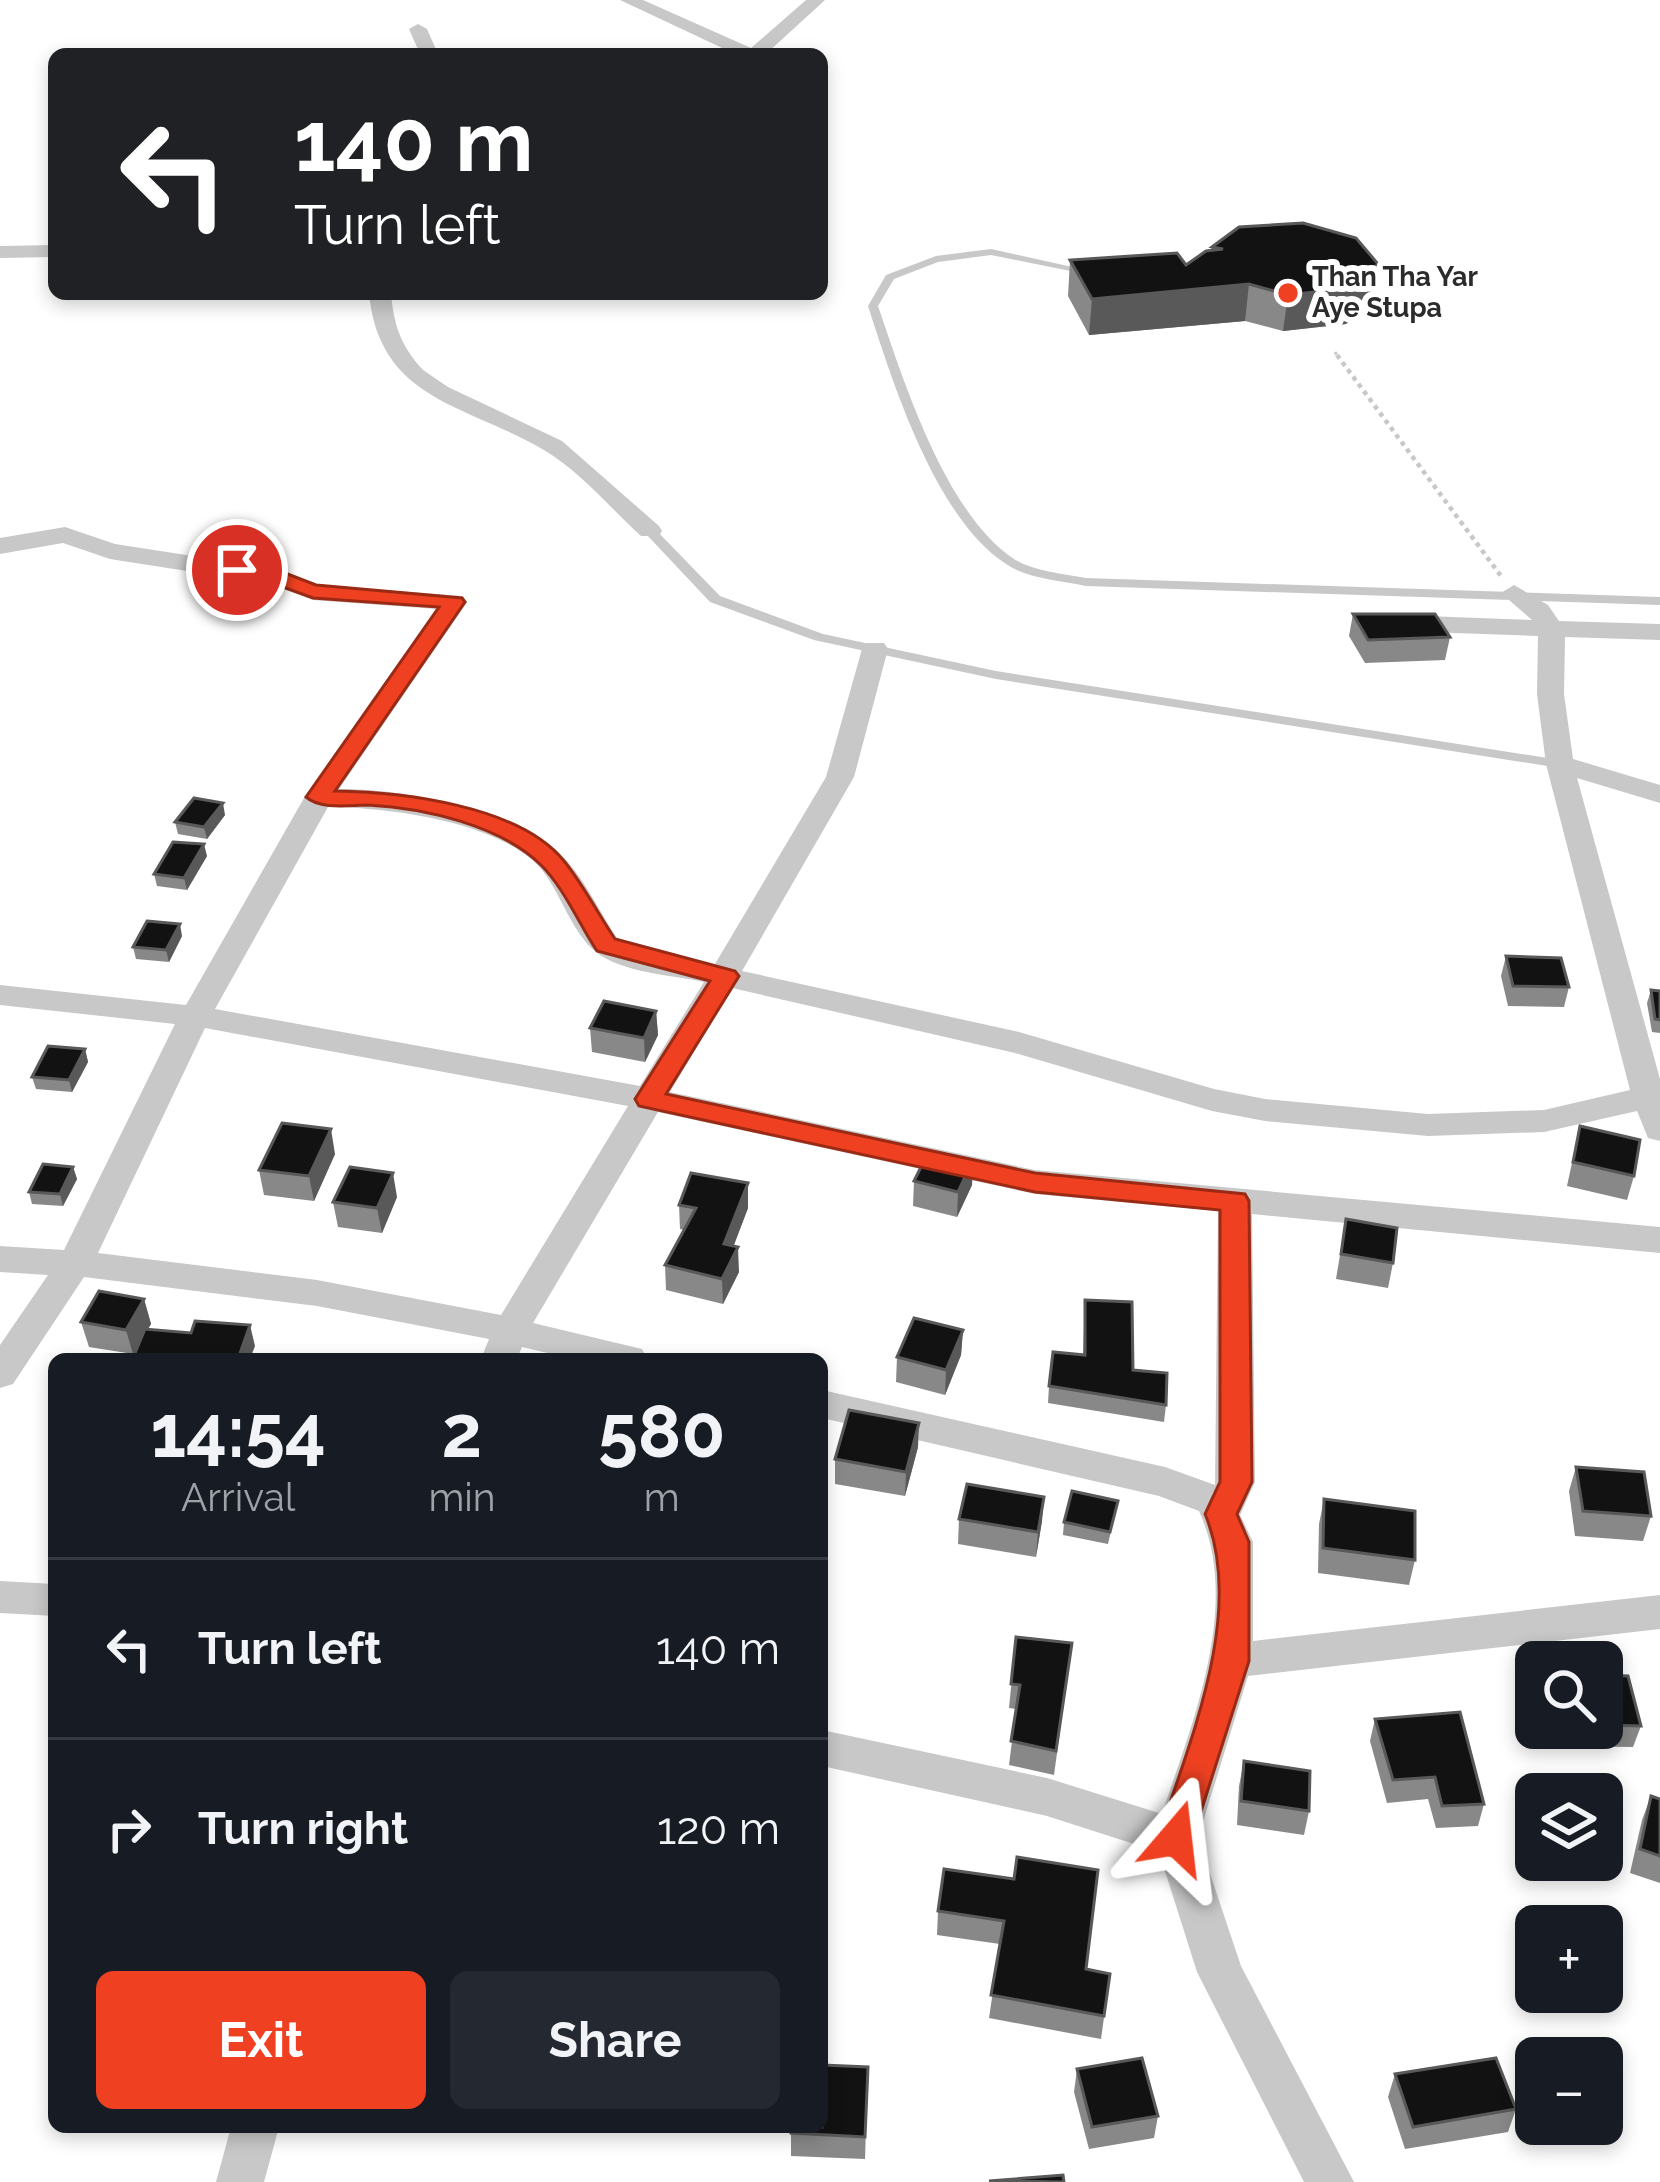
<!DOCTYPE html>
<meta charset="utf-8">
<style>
:root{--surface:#171b24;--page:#242831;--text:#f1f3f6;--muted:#9ea1a6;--line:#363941;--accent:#ef4121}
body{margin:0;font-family:Raleway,sans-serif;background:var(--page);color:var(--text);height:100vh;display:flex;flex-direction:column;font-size:45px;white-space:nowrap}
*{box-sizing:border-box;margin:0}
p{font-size:39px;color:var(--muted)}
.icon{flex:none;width:66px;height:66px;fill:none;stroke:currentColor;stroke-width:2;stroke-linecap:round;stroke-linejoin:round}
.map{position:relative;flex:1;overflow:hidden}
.panel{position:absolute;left:48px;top:1353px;width:780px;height:780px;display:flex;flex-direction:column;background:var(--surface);border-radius:18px;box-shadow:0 6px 18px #0003}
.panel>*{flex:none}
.top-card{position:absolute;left:48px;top:48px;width:780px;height:252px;border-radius:18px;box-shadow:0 6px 18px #0003;background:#202124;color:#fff;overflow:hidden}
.buttons{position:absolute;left:1515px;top:1641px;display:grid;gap:24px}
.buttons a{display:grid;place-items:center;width:108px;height:108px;border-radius:18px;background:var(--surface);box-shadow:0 6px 18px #0003;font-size:60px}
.pin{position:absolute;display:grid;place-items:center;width:102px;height:102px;color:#fff;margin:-51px;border:6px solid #fff;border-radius:50%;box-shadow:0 3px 12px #0007}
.me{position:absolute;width:132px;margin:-66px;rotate:17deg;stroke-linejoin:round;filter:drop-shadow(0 0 9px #0008)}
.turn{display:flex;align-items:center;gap:42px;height:252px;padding:0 48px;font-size:54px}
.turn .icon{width:156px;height:156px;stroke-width:2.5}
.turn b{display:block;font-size:84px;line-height:102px}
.eta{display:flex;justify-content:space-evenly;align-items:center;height:204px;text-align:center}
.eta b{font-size:72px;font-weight:700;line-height:84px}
.cta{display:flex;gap:24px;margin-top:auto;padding:24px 48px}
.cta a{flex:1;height:138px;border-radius:18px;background:var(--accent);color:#fff;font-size:48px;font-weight:700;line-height:138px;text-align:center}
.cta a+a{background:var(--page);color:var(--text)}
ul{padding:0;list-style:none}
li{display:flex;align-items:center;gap:36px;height:180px;padding:0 48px;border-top:3px solid var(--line)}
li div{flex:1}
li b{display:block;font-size:45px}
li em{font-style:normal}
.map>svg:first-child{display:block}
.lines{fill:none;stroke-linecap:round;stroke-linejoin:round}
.path-far1{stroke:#c8c8c8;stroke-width:3;stroke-dasharray:3 3;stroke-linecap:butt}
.path{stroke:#c8c8c8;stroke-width:4.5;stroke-dasharray:4.5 4.5;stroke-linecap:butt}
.lane{fill:#c8c8c8;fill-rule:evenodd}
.street{fill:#c8c8c8;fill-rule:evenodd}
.wall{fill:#888}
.shaded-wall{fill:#595959}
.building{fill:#121212;stroke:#595959;stroke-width:3}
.route{fill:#ef4121;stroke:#9b2a15;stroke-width:3}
.poi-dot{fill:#ef4121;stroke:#fff;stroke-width:4.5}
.labels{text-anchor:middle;stroke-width:12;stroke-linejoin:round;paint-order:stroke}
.far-poi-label{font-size:27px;font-weight:bold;fill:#2b2b2b;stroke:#fff;text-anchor:start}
</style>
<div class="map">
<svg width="1660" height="2182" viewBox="0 0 1660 2182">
<rect width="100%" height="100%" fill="#fff"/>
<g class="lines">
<!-- path-far1 -->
<path class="path-far1" d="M1335 352 1339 358"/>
<!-- path -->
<path class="path" d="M1337 355 1501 576"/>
<!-- lane -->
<g class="lane">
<path d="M991 249 1095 272 1090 275 991 255 938 262 894 279 878 306C904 382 945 513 1014 559 1035 572 1062 573 1086 578L1660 597V605L1086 586C1060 580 1028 579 1006 564 935 518 893 383 868 306L886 275 936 256Z"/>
<path d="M650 527 654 528 720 596 823 634 996 671 1560 760 1567 764 1560 768 996 679 814 640 710 602 646 534V528Z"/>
</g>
<!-- street -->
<g class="street">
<path d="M620 0H643L751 48 806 0H825L766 54H735Z"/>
<path d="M418 24 427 29 438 54H420L409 29Z"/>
<path d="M54 245V257L0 258V246Z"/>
<path d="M369 294H391C394 326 401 346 423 370L448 387 562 441 659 526 662 531 659 536H641C610 508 581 472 544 450 466 404 380 401 369 294Z"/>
<path d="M65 527 115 544 277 569 317 585 463 596 467 602 339 789C404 789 510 808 559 853 583 875 599 911 617 938L715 964 826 777 862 649 866 643H884L888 649 854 777 742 971 1019 1032 1214 1089 1265 1099 1428 1114 1544 1110 1630 1090 1546 764 1537 694 1538 636 1398 631 1385 623 1398 615 1532 620 1501 593 1514 585 1548 605 1559 621 1660 624V640L1565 637 1564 694 1573 759 1660 785V803L1577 778 1660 1079V1141L1648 1138 1637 1111 1544 1132 1428 1136 1265 1121 1212 1111 1015 1053 732 988 670 1092 1035 1170 1660 1227V1253L1252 1214 1255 1482 1240 1515 1253 1542V1641L1660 1595V1629L1248 1676 1198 1838 1241 1966 1354 2182H1304L1197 1972 1159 1852 1047 1816 822 1766V1730L1047 1778 1162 1814C1192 1723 1242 1605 1199 1511L1159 1496 822 1418V1390L1165 1467 1215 1485 1218 1211 1035 1194 658 1112 533 1323 642 1349 647 1359H573L522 1347 517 1359H481L489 1339 317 1306 84 1277 13 1384 0 1388V1345L48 1275 0 1272V1246L64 1250 175 1024 0 1005V985L186 1005 304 798 437 609 313 600 271 584 110 559 63 543 0 554V538ZM328 807C387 807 508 822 545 874 561 896 574 935 596 952 622 973 673 975 704 982L640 1086 215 1009ZM205 1028 628 1106 501 1315 317 1280 98 1253Z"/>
<path d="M0 1581 54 1584V1616L0 1613Z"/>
<path d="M231 2127H279L264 2182H216Z"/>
</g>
</g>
<!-- wall -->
<g class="wall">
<path d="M1212 247 1378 264 1373 300 1346 324 1283 331 1245 321 1089 335 1068 296 1070 260 1186 265 1211 250Z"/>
<path d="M1353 614 1450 637 1445 660 1365 663 1349 636Z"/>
<path d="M225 815 207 839 178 834 175 822Z"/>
<path d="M207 856 187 890 157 886 154 874Z"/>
<path d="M182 936 169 962 136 959 133 947Z"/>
<path d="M1506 956 1569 987 1564 1007 1508 1006 1501 976Z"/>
<path d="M1651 990 1660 991V1033L1652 1032 1647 1003Z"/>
<path d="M656 1011 658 1035 645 1062 592 1052 590 1028Z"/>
<path d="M85 1049 88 1062 72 1092 36 1089 32 1077Z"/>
<path d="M1580 1126 1634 1176 1627 1200 1567 1186Z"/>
<path d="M335 1154 314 1201 264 1195 259 1170Z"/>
<path d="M973 1160 972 1185 957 1217 913 1206 914 1181Z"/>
<path d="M73 1167 77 1179 63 1206 32 1204 29 1192Z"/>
<path d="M748 1183V1208L733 1246 739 1272 723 1304 666 1290 665 1265 684 1230 680 1229 679 1205Z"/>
<path d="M397 1197 382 1233 338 1227 333 1202Z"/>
<path d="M1346 1219 1393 1263 1388 1288 1336 1279Z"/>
<path d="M144 1299 151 1324 148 1329 255 1346 139 1344 133 1354 89 1347 81 1322Z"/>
<path d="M1085 1300 1133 1370 1166 1405 1164 1422 1048 1403 1049 1386 1083 1355Z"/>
<path d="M963 1330 961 1355 945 1395 896 1382 897 1357Z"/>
<path d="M918 1447 905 1496 835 1484V1459Z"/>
<path d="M1576 1467 1651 1516 1643 1541 1575 1536 1569 1491Z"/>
<path d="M1324 1499 1415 1560 1409 1585 1318 1573 1319 1524Z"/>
<path d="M1118 1501 1108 1544 1063 1535 1064 1522Z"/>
<path d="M959 1519 1042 1521 1036 1557 958 1544Z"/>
<path d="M1016 1637 1072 1643 1054 1775 1009 1765 1016 1709 1009 1708Z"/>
<path d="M1602 1675 1641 1726 1633 1747 1553 1746 1548 1728H1602Z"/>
<path d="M1375 1719 1484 1804 1478 1826 1436 1828 1428 1799 1387 1803 1370 1741Z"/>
<path d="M1244 1761 1309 1811 1304 1835 1237 1825 1239 1786Z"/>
<path d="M1651 1796 1660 1799V1883L1630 1873 1642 1820Z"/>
<path d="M1014 1879 1086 1969 1110 1974 1101 2039 989 2018 1000 1944 937 1935 938 1911Z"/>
<path d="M868 2067 865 2159 791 2156V2127Z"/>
<path d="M1077 2069 1158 2116 1154 2138 1089 2149 1074 2092Z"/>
<path d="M1395 2074 1516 2109 1508 2132 1405 2149 1388 2097Z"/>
</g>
<!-- shaded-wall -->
<g class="shaded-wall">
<path d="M1378 264 1373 300 1346 324 1283 331 1288 295Z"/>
<path d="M1249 284 1245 321 1089 335 1092 299Z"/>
<path d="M223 803 225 815 207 839 204 827Z"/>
<path d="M204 844 207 856 187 890 184 878Z"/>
<path d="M180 924 182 936 169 962 166 950Z"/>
<path d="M656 1011 658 1035 645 1062 644 1038Z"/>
<path d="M85 1049 88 1062 72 1092 69 1080Z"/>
<path d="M331 1129 335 1154 314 1201 309 1176Z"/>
<path d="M973 1160 972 1185 957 1217 958 1192Z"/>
<path d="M73 1167 77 1179 63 1206 60 1194Z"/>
<path d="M393 1173 397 1197 382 1233 377 1208Z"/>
<path d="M748 1183V1208L725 1269 724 1244Z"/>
<path d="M738 1247 739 1272 723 1304 722 1279Z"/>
<path d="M144 1299 151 1324 133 1354 126 1330Z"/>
<path d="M250 1325 255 1346 250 1359H238Z"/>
<path d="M963 1330 961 1355 945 1395 946 1370Z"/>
<path d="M919 1423 918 1447 905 1496 906 1472Z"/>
<path d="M1044 1497 1042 1521 1036 1557 1038 1532Z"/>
</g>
<!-- building -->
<g class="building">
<path d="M1303 223 1356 238 1378 264 1351 288 1288 295 1249 284 1092 299 1070 260 1177 253 1186 265 1206 251 1223 249 1212 247 1239 227Z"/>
<path d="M1353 614H1435L1450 637 1368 640Z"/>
<path d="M194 798 223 803 204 827 175 822Z"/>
<path d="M173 842 204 844 184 878 154 874Z"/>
<path d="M147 921 180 924 166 950 133 947Z"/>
<path d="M1506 956 1561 958 1569 987 1513 986Z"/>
<path d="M1651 990 1660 991V1020L1655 1019Z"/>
<path d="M604 1001 656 1011 644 1038 590 1028Z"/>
<path d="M48 1046 85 1049 69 1080 32 1077Z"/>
<path d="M282 1123 331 1129 309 1176 259 1170Z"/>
<path d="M1580 1126 1640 1140 1634 1176 1573 1162Z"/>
<path d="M929 1151 973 1160 958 1192 914 1181Z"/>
<path d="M43 1164 73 1167 60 1194 29 1192Z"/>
<path d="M350 1167 393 1173 377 1208 333 1202Z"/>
<path d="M691 1173 748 1183 724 1244 738 1247 722 1279 665 1265 696 1208 679 1205Z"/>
<path d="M1346 1219 1397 1228 1393 1263 1341 1254Z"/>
<path d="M99 1291 144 1299 126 1330 81 1322Z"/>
<path d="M1085 1300 1132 1302 1133 1370 1167 1373 1166 1405 1049 1386 1053 1352 1085 1355Z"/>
<path d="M914 1318 963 1330 946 1370 897 1357Z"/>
<path d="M195 1321 250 1325 238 1359 133 1358 145 1329 191 1333Z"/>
<path d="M849 1410 919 1423 906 1472 835 1459Z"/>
<path d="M1576 1467 1644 1472 1651 1516 1583 1511Z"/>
<path d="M967 1484 1044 1497 1038 1532 959 1519Z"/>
<path d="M1072 1491 1118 1501 1110 1532 1064 1522Z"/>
<path d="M1324 1499 1415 1511V1560L1323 1548Z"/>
<path d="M1016 1637 1072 1643 1056 1751 1011 1741 1020 1685 1011 1684Z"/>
<path d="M1602 1675 1628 1676 1641 1726 1602 1725Z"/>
<path d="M1460 1712 1484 1804 1442 1806 1435 1777 1393 1780 1375 1719Z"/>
<path d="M1244 1761 1310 1771 1309 1811 1241 1801Z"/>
<path d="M1651 1796 1660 1799V1856L1640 1849Z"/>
<path d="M1017 1857 1098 1870 1086 1969 1110 1974 1104 2016 991 1995 1004 1921 938 1911 944 1869 1014 1879Z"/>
<path d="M1142 2058 1158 2116 1092 2127 1077 2069Z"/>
<path d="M1496 2058 1516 2109 1413 2127 1395 2074Z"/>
<path d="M822 2065 868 2067 865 2137 791 2133V2127H822Z"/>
<path d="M1063 2175 1064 2182 989 2181Z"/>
</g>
<!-- route -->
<path class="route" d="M237 564 285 573 316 585 462 598 465 602 335 791C401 792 519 805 564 861 583 884 598 914 615 939L735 971 739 976 666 1094 1035 1173 1245 1194 1249 1201 1252 1482 1237 1514 1249 1542V1661L1189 1849 1176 1854 1163 1849 1158 1838C1189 1743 1246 1612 1205 1514L1220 1482V1210L1035 1192 639 1106 635 1099 710 981 597 951C579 924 564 888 541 865 500 825 424 808 368 805 349 805 321 810 306 797L439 607 313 598 272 583 229 575 226 570Z"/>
<!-- markers -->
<circle class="poi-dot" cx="1288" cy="293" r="12"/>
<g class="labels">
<!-- far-poi labels -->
<g class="far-poi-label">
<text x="1312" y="286">Than Tha Yar<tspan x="1312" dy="31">Aye Stupa</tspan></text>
</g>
</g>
</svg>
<div class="buttons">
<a><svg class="icon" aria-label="search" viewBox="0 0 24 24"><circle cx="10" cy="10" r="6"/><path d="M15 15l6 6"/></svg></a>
<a><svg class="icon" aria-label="layers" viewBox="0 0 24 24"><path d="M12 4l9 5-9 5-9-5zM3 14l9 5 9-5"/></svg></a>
<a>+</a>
<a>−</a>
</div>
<div class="pin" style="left:237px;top:570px;background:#d93025"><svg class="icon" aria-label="arrive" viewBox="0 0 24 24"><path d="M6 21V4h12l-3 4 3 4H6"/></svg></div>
<svg class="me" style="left:1176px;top:1838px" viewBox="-20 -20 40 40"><path d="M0-17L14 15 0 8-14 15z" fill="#ef4121" stroke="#fff" stroke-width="4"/></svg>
<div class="top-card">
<div class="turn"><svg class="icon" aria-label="left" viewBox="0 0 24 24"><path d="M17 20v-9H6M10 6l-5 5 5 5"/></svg><div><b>140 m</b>Turn left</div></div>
</div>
<section class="panel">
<div class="eta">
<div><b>14:54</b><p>Arrival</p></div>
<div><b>2</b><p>min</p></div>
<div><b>580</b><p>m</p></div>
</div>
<ul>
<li><svg class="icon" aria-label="left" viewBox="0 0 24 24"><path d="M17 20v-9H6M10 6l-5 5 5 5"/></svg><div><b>Turn left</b></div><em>140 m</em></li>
<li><svg class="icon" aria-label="right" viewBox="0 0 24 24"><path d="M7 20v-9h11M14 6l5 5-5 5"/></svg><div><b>Turn right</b></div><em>120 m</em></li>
</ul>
<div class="cta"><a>Exit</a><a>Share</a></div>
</section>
</div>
